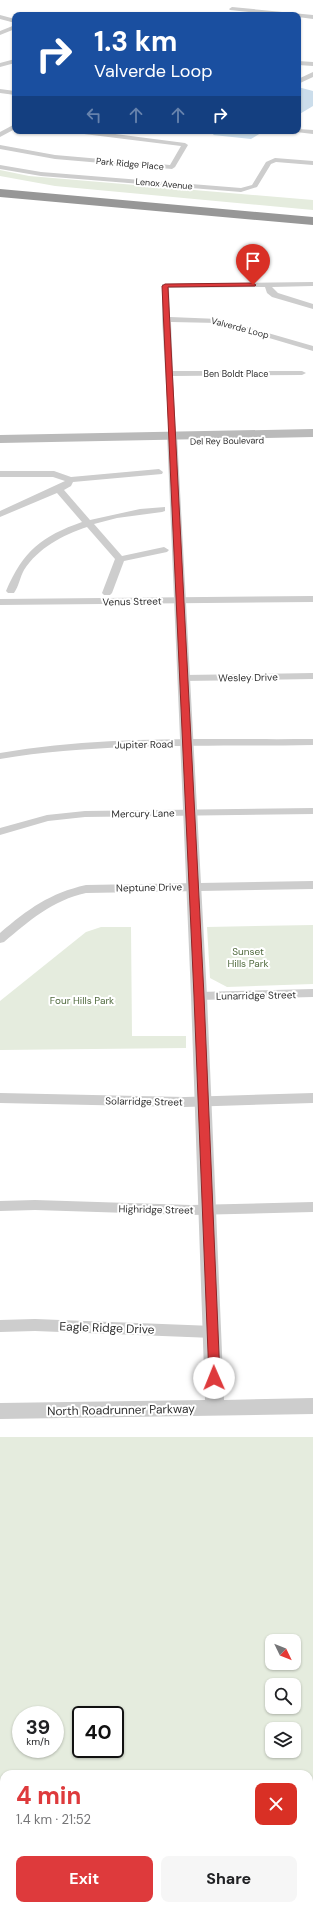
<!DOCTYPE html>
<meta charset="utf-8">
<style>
:root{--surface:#fff;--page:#f6f6f6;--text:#202124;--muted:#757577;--accent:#de3a3c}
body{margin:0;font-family:"DM Sans",sans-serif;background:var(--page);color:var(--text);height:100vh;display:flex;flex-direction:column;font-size:15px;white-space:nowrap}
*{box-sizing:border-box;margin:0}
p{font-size:13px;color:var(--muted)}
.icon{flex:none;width:22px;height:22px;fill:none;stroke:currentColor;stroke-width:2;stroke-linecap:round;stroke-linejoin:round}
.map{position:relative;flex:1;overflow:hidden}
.details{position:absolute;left:0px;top:1770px;width:313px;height:140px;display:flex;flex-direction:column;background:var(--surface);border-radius:12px 12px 0 0;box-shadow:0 1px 3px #0004}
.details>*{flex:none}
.top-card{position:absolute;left:12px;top:12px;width:289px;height:122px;border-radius:8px;box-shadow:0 1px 3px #0004;background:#1a4fa0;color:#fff;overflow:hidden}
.needle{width:26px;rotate:133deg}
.tools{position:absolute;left:265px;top:1634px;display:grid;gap:8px}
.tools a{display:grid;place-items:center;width:36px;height:36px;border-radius:8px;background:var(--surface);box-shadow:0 1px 3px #0004;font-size:20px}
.speed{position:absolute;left:12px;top:1706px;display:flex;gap:8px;font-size:20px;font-weight:700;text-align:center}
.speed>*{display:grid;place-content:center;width:52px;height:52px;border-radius:50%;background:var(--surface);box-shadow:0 1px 3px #0004;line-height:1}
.speed small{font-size:10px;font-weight:400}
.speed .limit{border:2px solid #111;border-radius:6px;background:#fff;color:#111}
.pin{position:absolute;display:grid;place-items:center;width:34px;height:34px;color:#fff;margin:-41px -17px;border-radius:50% 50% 50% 0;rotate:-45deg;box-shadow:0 0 4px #0007}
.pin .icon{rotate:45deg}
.me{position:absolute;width:44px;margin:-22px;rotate:359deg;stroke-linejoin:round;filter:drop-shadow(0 0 3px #0008)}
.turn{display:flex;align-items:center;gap:14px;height:84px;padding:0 16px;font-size:18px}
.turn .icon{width:52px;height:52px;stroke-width:2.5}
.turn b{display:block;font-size:28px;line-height:34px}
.lanes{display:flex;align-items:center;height:38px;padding:0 16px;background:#0003;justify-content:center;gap:20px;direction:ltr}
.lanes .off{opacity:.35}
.round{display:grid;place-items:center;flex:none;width:42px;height:42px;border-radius:8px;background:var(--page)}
.overview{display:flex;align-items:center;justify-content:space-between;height:68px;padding:0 16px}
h1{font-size:24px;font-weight:700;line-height:30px;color:var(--accent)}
.primary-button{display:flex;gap:8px;margin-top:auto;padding:8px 16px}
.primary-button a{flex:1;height:46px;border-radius:8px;background:var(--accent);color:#fff;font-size:16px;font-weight:700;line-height:46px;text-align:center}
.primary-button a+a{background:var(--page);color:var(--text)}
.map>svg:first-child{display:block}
.green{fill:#e5ecde;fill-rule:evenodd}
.water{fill:#cbddeb}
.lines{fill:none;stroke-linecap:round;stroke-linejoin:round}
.minor{fill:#cdcdcd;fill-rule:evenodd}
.tertiary{fill:#cdcdcd;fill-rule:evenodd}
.secondary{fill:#bababa;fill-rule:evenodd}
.motorway{fill:#979797;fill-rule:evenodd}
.route{fill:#de3a3c;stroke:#902627}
.labels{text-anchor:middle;stroke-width:4;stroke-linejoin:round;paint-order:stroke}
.far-street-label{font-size:9px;fill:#303030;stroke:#fff}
.street-label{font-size:10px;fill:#303030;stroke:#fff}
.park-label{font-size:10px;fill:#506a3e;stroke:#fff}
.near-street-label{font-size:12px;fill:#303030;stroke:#fff}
</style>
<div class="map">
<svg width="313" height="1910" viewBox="0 0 313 1910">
<rect width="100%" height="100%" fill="#fff"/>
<!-- green -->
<g class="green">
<path d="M0 170 29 176 313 200V210L55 186 0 176Z"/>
<path d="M313 925V984L227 987 210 978 207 927Z"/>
<path d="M101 927H131L132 1036H186V1048L0 1050V1001L86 932Z"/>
<path d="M0 1437H313V1910H0ZM272 1641H294V1663H272ZM272 1685H294V1707H272ZM21 1715H55V1749H21ZM81 1715H115V1749H81ZM272 1729H294V1751H272ZM4 1774H309V1906H4Z"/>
</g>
<!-- water -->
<g class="water">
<path d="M298 87 313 91V106L298 115Z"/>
<path d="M216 131H264L251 139 213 135Z"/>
</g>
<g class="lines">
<!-- minor -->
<g class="minor">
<path d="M232 7 313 15V19L298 17V15H277L230 10 229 9Z"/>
<path d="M0 15 15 19V23L0 19Z"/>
<path d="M15 25V29L0 35V31Z"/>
<path d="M15 59V63L0 67V63Z"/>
<path d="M298 61 313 62V66L298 65Z"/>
<path d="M313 72V77L298 84V79Z"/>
<path d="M0 89 15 91V95L0 93Z"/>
<path d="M15 124V129L0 137V132Z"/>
<path d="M298 129 313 130V134L296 132 295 131H298Z"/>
<path d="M73 131H92L185 143 188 145 175 167 172 169 55 159 0 149V145L55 155 170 165 181 146 76 133Z"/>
<path d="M275 158 313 161V165L276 162 271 164 257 187 241 192 41 176 0 169V165L41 172 241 188 252 185 266 162Z"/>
<path d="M313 282V286L272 287 278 293 313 304V309L272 297 267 293 265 287 169 288 170 317 219 319 313 346V351L218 323 171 322 173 371H302L306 373 302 375 173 376 176 434 172 437 169 436 162 319V284Z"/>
<path d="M159 469 163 472 162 474 73 482 71 486 64 490 90 520 140 509 165 507V511L162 512 117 518 94 524 122 556 164 547 169 550 167 552 124 561 112 593 110 595H104L102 593 115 559 87 527C63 535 38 548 24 570 20 577 19 586 14 593H8L6 591C23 551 42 536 82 522L57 493 0 517V511L65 481 53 477H0V471H54L71 477Z"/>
<path d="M313 596V602L0 605V599Z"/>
<path d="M313 673V679L183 681 178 678 183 675Z"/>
<path d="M313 739V745C209 747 103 742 0 759V753C103 735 209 740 313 739Z"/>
<path d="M313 808V814L85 817 48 821 0 835V828L47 815 85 811Z"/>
<path d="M313 881V889L86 893C53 900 29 921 4 942L0 943V933C28 909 50 893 86 885Z"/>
<path d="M313 989V997L199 1000 195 999 193 996 195 993 199 992Z"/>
<path d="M0 1093 185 1097 313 1093V1103L185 1107 0 1103Z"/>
<path d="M35 1200 191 1205 313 1202V1212L191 1215 35 1210 0 1211V1201Z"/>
<path d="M35 1319 213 1326 218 1328 220 1332 218 1336 213 1338 35 1331 0 1332V1320Z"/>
</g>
<!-- tertiary -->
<path class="tertiary" d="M172 431 177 434 207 996 224 1400 313 1398V1414L0 1419V1403L205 1400 191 996 167 434Z"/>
<!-- secondary -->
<path class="secondary" d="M313 429V437L0 443V435Z"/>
<!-- motorway -->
<path class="motorway" d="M0 189 313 217V225L0 197Z"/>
</g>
<!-- route -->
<path class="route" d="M253 283 256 285 255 286 168 287 204 996 220 1378 218 1381 214 1382 210 1381 209 1378 194 996 162 286 165 284Z"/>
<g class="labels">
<!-- far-street labels -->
<g class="far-street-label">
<text transform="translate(130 164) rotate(5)" y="3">Park Ridge Place</text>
<text transform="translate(164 184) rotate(5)" y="3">Lenox Avenue</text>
<text transform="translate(240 328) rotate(15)" y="3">Valverde Loop</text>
<text x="236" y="377">Ben Boldt Place</text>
<text transform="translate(227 441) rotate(-1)" y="3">Del Rey Boulevard</text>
</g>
<!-- street labels -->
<g class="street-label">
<text transform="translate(132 601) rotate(-1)" y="4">Venus Street</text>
<text transform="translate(248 677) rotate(-1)" y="4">Wesley Drive</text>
<text transform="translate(144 744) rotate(-1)" y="4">Jupiter Road</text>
<text transform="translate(143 813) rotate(-1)" y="4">Mercury Lane</text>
<text transform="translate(149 887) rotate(-1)" y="4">Neptune Drive</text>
<text transform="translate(256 995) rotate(-1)" y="4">Lunarridge Street</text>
<text transform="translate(144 1101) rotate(1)" y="4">Solarridge Street</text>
<text transform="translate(156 1209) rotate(1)" y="4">Highridge Street</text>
</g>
<!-- park labels -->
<g class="park-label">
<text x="248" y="955">Sunset<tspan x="248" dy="12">Hills Park</tspan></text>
<text x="82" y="1004">Four Hills Park</text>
</g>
<!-- near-street labels -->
<g class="near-street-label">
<text transform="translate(107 1328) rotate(2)" y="4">Eagle Ridge Drive</text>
<text transform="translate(121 1410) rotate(-1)" y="4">North Roadrunner Parkway</text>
</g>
</g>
</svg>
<div class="tools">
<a><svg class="needle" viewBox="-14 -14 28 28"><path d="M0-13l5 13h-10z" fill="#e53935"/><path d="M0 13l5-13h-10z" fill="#757577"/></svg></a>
<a><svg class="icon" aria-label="search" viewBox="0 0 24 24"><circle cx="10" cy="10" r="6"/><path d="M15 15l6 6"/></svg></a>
<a><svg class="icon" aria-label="layers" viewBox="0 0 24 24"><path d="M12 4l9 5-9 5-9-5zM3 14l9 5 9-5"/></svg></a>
</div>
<div class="speed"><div>39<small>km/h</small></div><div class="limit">40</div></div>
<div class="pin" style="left:253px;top:285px;background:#d93025"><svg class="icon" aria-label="arrive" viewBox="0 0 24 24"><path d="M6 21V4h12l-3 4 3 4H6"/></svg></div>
<svg class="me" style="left:214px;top:1378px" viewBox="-20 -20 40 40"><circle r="19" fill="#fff"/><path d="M0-13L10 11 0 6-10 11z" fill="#de3a3c"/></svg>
<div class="top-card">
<div class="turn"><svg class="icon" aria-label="right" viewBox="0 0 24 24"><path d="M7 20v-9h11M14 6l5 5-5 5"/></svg><div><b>1.3 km</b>Valverde Loop</div></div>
<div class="lanes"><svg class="icon off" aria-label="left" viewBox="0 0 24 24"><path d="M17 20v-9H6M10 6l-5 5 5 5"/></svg><svg class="icon off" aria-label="ahead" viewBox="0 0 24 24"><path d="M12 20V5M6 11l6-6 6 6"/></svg><svg class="icon off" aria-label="ahead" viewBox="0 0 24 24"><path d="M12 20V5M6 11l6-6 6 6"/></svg><svg class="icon" aria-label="right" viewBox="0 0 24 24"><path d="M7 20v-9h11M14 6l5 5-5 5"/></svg></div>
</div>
<section class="details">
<div class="overview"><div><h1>4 min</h1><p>1.4 km · 21:52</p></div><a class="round" style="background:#d93025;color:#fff"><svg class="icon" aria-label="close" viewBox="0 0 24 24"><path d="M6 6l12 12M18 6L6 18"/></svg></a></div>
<div class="primary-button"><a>Exit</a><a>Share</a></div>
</section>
</div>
